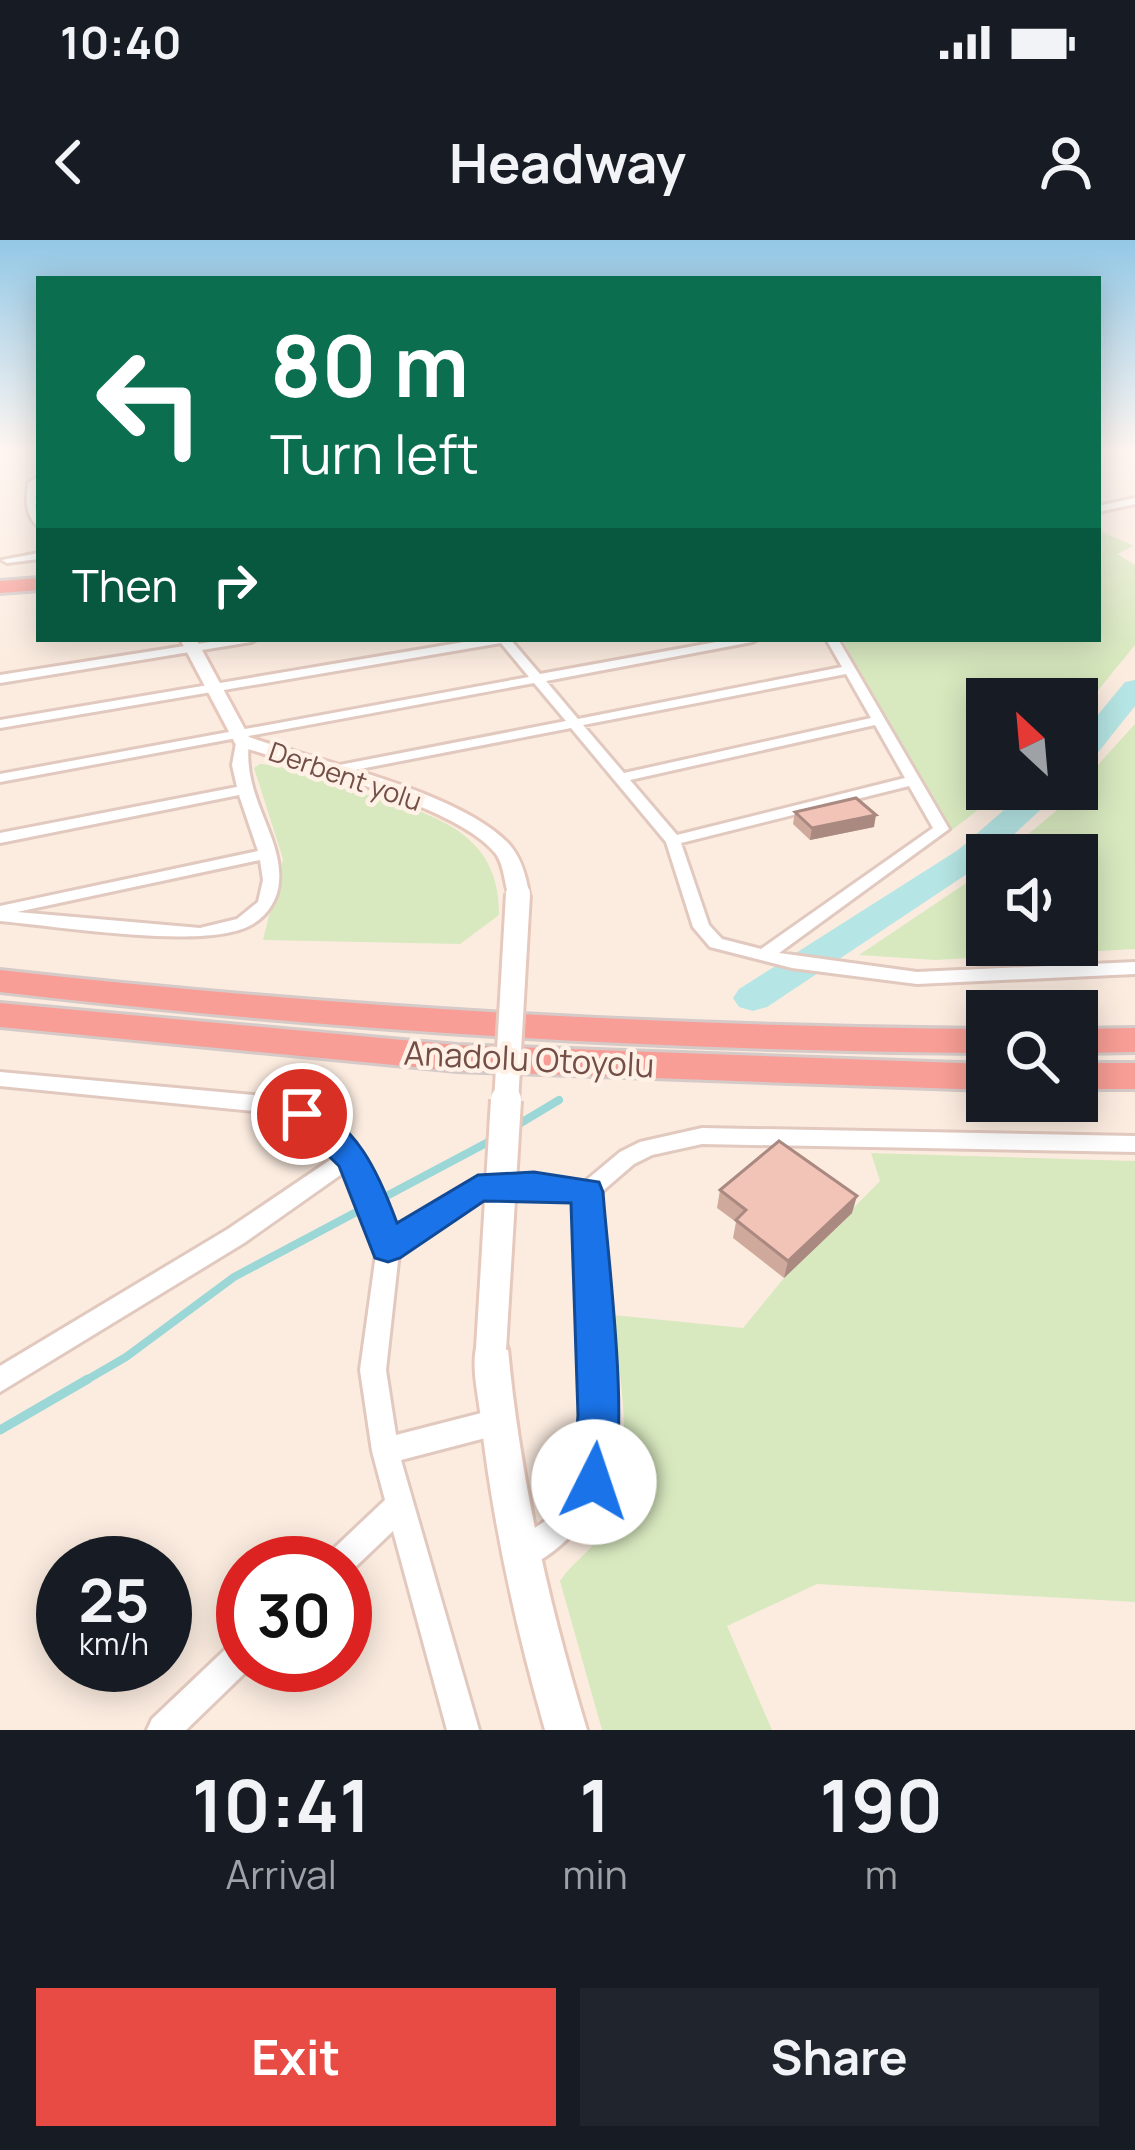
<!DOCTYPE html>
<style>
:root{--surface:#171b24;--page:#20242c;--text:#f1f3f6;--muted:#9ea1a6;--accent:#e84b43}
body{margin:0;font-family:Manrope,sans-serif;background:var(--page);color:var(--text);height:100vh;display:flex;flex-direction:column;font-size:45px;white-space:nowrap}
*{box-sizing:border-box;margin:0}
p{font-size:39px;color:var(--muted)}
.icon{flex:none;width:66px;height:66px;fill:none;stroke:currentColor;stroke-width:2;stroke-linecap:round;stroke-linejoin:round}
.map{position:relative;height:1490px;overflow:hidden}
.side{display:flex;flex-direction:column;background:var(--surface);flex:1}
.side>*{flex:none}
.guide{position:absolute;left:36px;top:36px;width:1065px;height:366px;border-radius:0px;box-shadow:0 6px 30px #0003;background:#0b6e4f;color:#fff;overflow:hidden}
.needle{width:78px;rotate:334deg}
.fabs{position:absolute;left:966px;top:438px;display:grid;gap:24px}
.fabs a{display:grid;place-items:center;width:132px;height:132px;border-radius:0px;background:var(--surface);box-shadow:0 6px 30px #0003;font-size:60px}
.speed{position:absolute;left:36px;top:1296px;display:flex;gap:24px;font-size:60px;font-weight:700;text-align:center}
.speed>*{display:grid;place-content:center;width:156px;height:156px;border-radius:50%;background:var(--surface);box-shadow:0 6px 30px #0003;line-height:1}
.speed small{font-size:30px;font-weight:400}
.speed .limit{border:18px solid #d22;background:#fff;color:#111}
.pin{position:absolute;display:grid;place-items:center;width:102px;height:102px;color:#fff;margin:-51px;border:6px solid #fff;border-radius:50%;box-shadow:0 3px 12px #0007}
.me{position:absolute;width:132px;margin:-66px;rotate:4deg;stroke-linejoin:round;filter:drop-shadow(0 0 9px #0008)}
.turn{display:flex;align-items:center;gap:42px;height:252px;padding:0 36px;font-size:54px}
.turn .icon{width:156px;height:156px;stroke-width:2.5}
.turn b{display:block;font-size:84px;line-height:102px}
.then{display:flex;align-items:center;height:114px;padding:0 36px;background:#0003;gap:24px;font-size:45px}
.eta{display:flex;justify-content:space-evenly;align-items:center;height:204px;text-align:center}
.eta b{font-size:72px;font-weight:700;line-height:84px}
.cta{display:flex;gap:24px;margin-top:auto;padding:24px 36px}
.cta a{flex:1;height:138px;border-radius:0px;background:var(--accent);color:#fff;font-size:48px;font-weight:700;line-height:138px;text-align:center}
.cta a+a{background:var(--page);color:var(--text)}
.status{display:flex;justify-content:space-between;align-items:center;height:84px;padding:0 60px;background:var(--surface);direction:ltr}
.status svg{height:33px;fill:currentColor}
header{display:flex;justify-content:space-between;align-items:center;height:156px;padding:0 36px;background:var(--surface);font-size:54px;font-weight:700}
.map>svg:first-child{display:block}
.green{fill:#d8e9bf}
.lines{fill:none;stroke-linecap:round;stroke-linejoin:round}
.stream-far2{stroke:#9bd7d6;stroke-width:6}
.stream-far1{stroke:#9bd7d6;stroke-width:8}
.stream{stroke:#9bd7d6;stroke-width:9}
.river{fill:#b5e5e4;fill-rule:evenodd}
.street-casing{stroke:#e2c9bf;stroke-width:6}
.secondary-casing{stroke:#e7c8bc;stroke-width:6}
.highway-casing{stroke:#d5cac8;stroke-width:6}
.street{fill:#fff;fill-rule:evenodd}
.secondary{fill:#fff;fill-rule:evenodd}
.highway{fill:#f89e96;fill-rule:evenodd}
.secondary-bridge-far1-casing{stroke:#e7c8bc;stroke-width:30;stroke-linecap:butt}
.secondary-bridge-casing{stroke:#e7c8bc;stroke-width:36;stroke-linecap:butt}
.secondary-bridge-far1{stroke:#fff;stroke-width:24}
.secondary-bridge{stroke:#fff;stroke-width:30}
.wall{fill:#d0a99d}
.shaded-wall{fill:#a98980}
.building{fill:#f2c4b7;stroke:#a98980;stroke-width:3}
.route{fill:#1a73e8;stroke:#114b97;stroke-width:3}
.labels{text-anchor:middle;stroke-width:9;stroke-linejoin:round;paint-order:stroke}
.far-street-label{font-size:27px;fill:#734f47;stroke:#fff1e6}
.street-label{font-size:33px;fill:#734f47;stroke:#fff1e6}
</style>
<div class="status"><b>10:40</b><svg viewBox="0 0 49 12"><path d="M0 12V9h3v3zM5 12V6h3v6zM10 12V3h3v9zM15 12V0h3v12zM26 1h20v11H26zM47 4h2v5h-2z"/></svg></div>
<header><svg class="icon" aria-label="back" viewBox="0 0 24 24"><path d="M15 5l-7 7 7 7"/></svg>Headway<svg class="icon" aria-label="person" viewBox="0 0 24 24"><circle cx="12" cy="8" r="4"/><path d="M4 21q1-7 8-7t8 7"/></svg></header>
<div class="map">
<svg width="1135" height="1490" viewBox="0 0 1135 1490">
<rect width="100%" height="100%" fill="#fcece0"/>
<!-- green -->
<g class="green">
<path d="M1098 290 1134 306 1117 314 1135 325V405L1077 476V459H987V549H1005L948 593 842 399H1098Z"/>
<path d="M1135 484V709L935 720 859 715 987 629V705H1077V615H1003L1056 571Z"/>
<path d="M260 524C286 525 316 539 341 547 413 570 501 581 499 675L460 704 263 700 283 619 254 528Z"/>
<path d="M871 913 1135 921V1362L817 1344 727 1386 772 1490H602L560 1341C571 1324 586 1315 598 1299 641 1244 620 1140 613 1075L743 1088 784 1038 880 941Z"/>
</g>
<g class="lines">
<!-- stream-far2 -->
<path class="stream-far2" d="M554 863 560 860"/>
<!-- stream-far1 -->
<g class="stream-far1">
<path d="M514 887 559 860"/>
<path d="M83 1142 126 1117 234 1037 492 900"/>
</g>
<!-- stream -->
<path class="stream" d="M0 1190 88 1139"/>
<!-- river -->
<g class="river">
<path d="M1135 440V466L1088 525 1077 528V500L1125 442Z"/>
<path d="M1028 549H1063L982 624 767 767 753 771 739 767 733 758 739 749 958 610Z"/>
</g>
<defs>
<g id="street">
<path d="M39 236 35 260 39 259V265H35L39 287C25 277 26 259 28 243Z"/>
<path d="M1135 258V264L1098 272V266Z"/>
<path d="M39 313V319L7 323 2 320Z"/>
<path d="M229 399H257L251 402 0 443V435Z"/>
<path d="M482 399H510L540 434 733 399H758L752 402 546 441 578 479 842 427 826 399H838L949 589 779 713 917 732 1135 722V734L917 744 792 728 710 707 693 687 666 602 571 488 324 536 317 532 324 528 566 481 534 443 243 497 249 501C242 558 283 596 279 642 278 660 266 678 249 686 203 710 57 686 0 681V666L258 611 239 555 0 603V593L237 547 232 525 237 498 0 542V534L529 437 501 403 0 488V480ZM846 434 871 478 624 533 583 485ZM875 485 905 538 677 595 630 540ZM909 546 933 588 761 709 722 699 709 685 681 603ZM260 620 263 640 258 662 237 679 200 688 17 672Z"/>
<path d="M0 832 263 856 309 869 339 890 358 911 376 940 394 991C469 938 492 935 583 943L620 912 640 902 702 888 1135 896V912L702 904 652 915 634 924 598 955 611 1219C603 1268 565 1312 519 1331L509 1327 505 1317C514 1295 541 1288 557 1271 571 1257 581 1238 585 1219L576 960C545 957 511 951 480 961 451 970 424 994 399 1012L386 1130 396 1195 497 1169 506 1173 510 1182 506 1191 497 1195 401 1220 479 1490H447L393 1291 349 1333 345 1335V1323H325L329 1313 385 1260 372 1211 360 1130 377 1007 355 943 346 931 244 1003 0 1152V1126L228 989 336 916C315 888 296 880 263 872L0 846Z"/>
<path d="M243 1399V1425H253L186 1490H147L152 1479 232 1403Z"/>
</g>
<g id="secondary">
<path d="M180 399H196L249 497C320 522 457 551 508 603 521 617 526 635 529 654L526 659H510C504 645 505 627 496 614 458 565 297 526 236 505Z"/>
<path d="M491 1094 503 1098 508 1109C520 1239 549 1365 587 1490H545C515 1385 492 1280 480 1171 477 1149 470 1119 479 1098Z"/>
</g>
<g id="highway">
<path d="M39 338V350L0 353V341Z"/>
<path d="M0 730C328 767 657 786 987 789V813C656 811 328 790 0 752Z"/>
<path d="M0 763 457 805 987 824V850L457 831 0 787Z"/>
<path d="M1135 788V812L1077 813V789Z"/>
<rect x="1077" y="823" width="58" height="26"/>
</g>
</defs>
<!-- street casing -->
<use href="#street" class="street-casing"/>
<!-- secondary casing -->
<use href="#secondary" class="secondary-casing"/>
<!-- highway casing -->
<use href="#highway" class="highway-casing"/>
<!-- street -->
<use href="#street" class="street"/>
<!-- secondary -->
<use href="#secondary" class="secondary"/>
<!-- highway -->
<use href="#highway" class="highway"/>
<defs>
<path id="secondary-bridge-far1" d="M506 863 518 654"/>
<path id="secondary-bridge" d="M491 1109 506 860"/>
</defs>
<!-- secondary-bridge-far1 casing -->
<use href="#secondary-bridge-far1" class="secondary-bridge-far1-casing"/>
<!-- secondary-bridge casing -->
<use href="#secondary-bridge" class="secondary-bridge-casing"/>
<!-- secondary-bridge-far1 -->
<use href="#secondary-bridge-far1" class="secondary-bridge-far1"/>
<!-- secondary-bridge -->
<use href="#secondary-bridge" class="secondary-bridge"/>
</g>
<!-- wall -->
<g class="wall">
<path d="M795 572 874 587 810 600 793 584Z"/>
<path d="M720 950 852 973 784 1038 733 998 736 982 717 968Z"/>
</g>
<!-- shaded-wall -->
<g class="shaded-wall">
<path d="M876 575 874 587 810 600 812 588Z"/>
<path d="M857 956 852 973 784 1038 788 1021Z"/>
</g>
<!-- building -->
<g class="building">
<path d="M856 558 876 575 812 588 795 572Z"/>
<path d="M779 901 857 956 788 1021 736 980 746 970 720 950Z"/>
</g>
<!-- sky -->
<linearGradient id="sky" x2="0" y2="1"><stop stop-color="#93c8e6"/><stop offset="0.5" stop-color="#fef6f1"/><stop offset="1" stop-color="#fef6f1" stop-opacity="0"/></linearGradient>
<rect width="1135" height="420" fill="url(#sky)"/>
<!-- route -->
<path class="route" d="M302 863C356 880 379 934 397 983L478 935 534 932 599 942 603 952C608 1021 632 1199 609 1257L594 1263 579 1257 573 1242 578 1175 571 963 484 961 400 1018 388 1022 375 1018 339 926 286 874 291 866Z"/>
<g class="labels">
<!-- far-street labels -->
<g class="far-street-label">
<text transform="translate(345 537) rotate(19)" y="9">Derbent yolu</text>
</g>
<!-- street labels -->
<g class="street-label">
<text transform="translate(529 819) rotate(3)" y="12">Anadolu Otoyolu</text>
</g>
</g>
</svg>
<div class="fabs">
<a><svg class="needle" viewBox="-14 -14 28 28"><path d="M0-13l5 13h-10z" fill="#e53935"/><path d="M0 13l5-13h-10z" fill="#9ea1a6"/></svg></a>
<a><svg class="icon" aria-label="sound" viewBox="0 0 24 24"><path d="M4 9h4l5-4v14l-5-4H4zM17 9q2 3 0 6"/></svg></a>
<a><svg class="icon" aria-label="search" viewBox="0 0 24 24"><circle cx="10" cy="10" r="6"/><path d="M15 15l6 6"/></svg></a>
</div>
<div class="speed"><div>25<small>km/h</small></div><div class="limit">30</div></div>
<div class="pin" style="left:302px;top:874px;background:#d93025"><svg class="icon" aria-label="arrive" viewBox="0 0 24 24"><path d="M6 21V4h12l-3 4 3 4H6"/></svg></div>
<svg class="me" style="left:594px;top:1242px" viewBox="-20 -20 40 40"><circle r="19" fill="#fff"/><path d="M0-13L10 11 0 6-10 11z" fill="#1a73e8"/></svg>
<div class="guide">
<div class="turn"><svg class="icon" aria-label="left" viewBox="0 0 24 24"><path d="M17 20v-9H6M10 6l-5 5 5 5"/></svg><div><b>80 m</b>Turn left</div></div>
<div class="then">Then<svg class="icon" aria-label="right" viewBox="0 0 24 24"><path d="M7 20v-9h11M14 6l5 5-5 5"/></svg></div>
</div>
</div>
<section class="side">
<div class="eta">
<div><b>10:41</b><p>Arrival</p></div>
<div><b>1</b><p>min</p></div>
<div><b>190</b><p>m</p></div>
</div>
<div class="cta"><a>Exit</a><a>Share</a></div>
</section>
